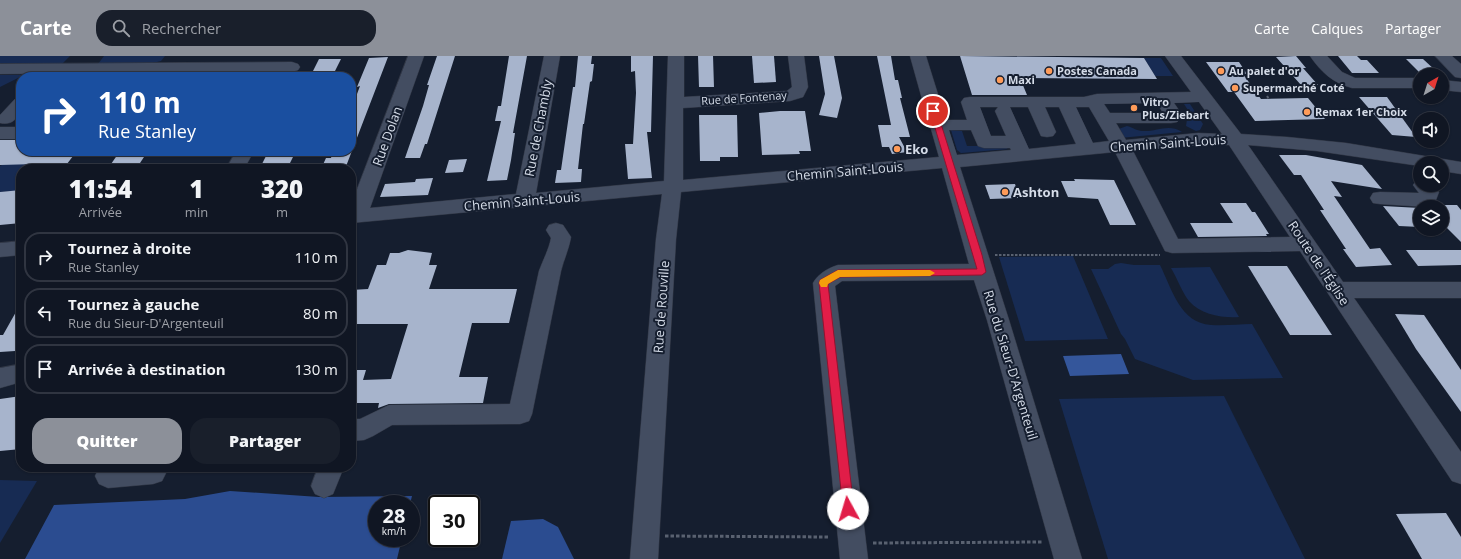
<!DOCTYPE html>
<html lang="fr">
<meta charset="utf-8">
<style>
:root{--surface:#101623;--page:#191f2b;--text:#f1f3f6;--muted:#9c9fa6;--line:#303541;--accent:#8c9099}
body{margin:0;font-family:"Open Sans",sans-serif;background:var(--page);color:var(--text);height:100vh;display:flex;flex-direction:column;font-size:15px;white-space:nowrap}
*{box-sizing:border-box;margin:0}
p{font-size:13px;color:var(--muted)}
.icon{flex:none;width:22px;height:22px;fill:none;stroke:currentColor;stroke-width:2;stroke-linecap:round;stroke-linejoin:round}
.map{position:relative;flex:1;overflow:hidden}
.side{position:absolute;left:16px;top:108px;width:340px;height:308px;display:flex;flex-direction:column;background:var(--surface);border-radius:16px;box-shadow:0 1px 3px #0004,0 0 0 1px var(--line)}
.side>*{flex:none}
.top-card{position:absolute;left:16px;top:16px;width:340px;height:84px;border-radius:16px;box-shadow:0 1px 3px #0004,0 0 0 1px var(--line);background:#1a4fa0;color:#fff;overflow:hidden}
.needle{width:26px;rotate:39deg}
.fabs{position:absolute;left:1413px;top:12px;display:grid;gap:8px}
.fabs a{display:grid;place-items:center;width:36px;height:36px;border-radius:50%;background:var(--surface);box-shadow:0 1px 3px #0004,0 0 0 1px var(--line);font-size:20px}
.speed{position:absolute;left:368px;top:439px;display:flex;gap:8px;font-size:20px;font-weight:700;text-align:center}
.speed>*{display:grid;place-content:center;width:52px;height:52px;border-radius:50%;background:var(--surface);box-shadow:0 1px 3px #0004,0 0 0 1px var(--line);line-height:1}
.speed small{font-size:10px;font-weight:400}
.speed .limit{border:2px solid #111;border-radius:6px;background:#fff;color:#111}
.pin{position:absolute;display:grid;place-items:center;width:34px;height:34px;color:#fff;margin:-17px;border:2px solid #fff;border-radius:50%;box-shadow:0 1px 4px #0007}
.me{position:absolute;width:44px;margin:-22px;rotate:354deg;stroke-linejoin:round;filter:drop-shadow(0 0 3px #0008)}
.turn{display:flex;align-items:center;gap:14px;height:84px;padding:0 16px;font-size:18px}
.turn .icon{width:52px;height:52px;stroke-width:2.5}
.turn b{display:block;font-size:28px;line-height:34px}
.eta{display:flex;justify-content:space-evenly;align-items:center;height:68px;text-align:center}
.eta b{font-size:24px;font-weight:800;line-height:28px}
.action{display:flex;gap:8px;margin-top:auto;padding:8px 16px}
.action a{flex:1;height:46px;border-radius:16px;background:var(--accent);color:#fff;font-size:16px;font-weight:800;line-height:46px;text-align:center}
.action a+a{background:var(--page);color:var(--text)}
ul{padding:0;list-style:none}
li{display:flex;align-items:center;gap:12px;height:50px;margin:0 8px 6px;padding:0 8px;border:2px solid var(--line);border-radius:16px}
li div{flex:1}
li b{display:block;font-size:15px}
li em{font-style:normal}
header{display:flex;align-items:center;gap:24px;box-sizing:border-box;height:56px;padding:0 20px;background:var(--accent);color:#fff}
header strong{font-size:19px}
nav{display:flex;gap:22px;margin-inline-start:auto;font-size:14px}
.search{width:280px;height:36px;background:var(--page);display:flex;align-items:center;gap:10px;box-sizing:border-box;padding:0 14px;border-radius:16px;color:var(--muted);font-size:15px}
.map>svg:first-child{display:block}
.green{fill:#172b53}
.forest{fill:#2b4c90}
.water{fill:#34569b}
.building{fill:#a7b4cc}
.lines{fill:none;stroke-linecap:round;stroke-linejoin:round}
.minor-casing{stroke:#313745;stroke-width:1}
.path-far1{stroke:#596170;stroke-width:2;stroke-dasharray:2.5 1.5;stroke-linecap:butt}
.path{stroke:#596170;stroke-width:3;stroke-dasharray:3.5 2;stroke-linecap:butt}
.minor{fill:#434d61;fill-rule:evenodd}
.route{fill:#e11d48;stroke:#92132f}
.slow{fill:#f59e0b}
.poi-dot{fill:#fe9b59;stroke:#151e2f;stroke-width:1.5}
.labels{text-anchor:middle;stroke-width:4;stroke-linejoin:round;paint-order:stroke}
.far-poi-label{font-size:11px;font-weight:bold;fill:#d5dce8;stroke:#151e2f;text-anchor:start}
.far-street-label{font-size:11px;fill:#d5dce8;stroke:#151e2f}
.street-label{font-size:13px;fill:#d5dce8;stroke:#151e2f}
.poi-label{font-size:13px;font-weight:bold;fill:#d5dce8;stroke:#151e2f;text-anchor:start}
</style>
<header>
<strong>Carte</strong>
<div class="search"><svg class="icon" aria-label="search" viewBox="0 0 24 24"><circle cx="10" cy="10" r="6"/><path d="M15 15l6 6"/></svg>Rechercher</div>
<nav><a>Carte</a><a>Calques</a><a>Partager</a></nav>
</header>
<div class="map">
<svg width="1461" height="503" viewBox="0 0 1461 503">
<rect width="100%" height="100%" fill="#151e2f"/>
<!-- green -->
<g class="green">
<path d="M0 0H70L62 8 0 9Z"/>
<path d="M104 0H165L161 5 153 7 98 8Z"/>
<path d="M1144 2H1161L1173 20H1155Z"/>
<path d="M203 18 201 21H51L53 19Z"/>
<path d="M0 19H24L0 31Z"/>
<path d="M1184 48H1190L1203 68 1200 74 1196 75 1186 70 1187 63 1193 62Z"/>
<path d="M1127 70C1132 71 1137 75 1142 75 1157 76 1168 67 1182 76L1120 82 1116 74Z"/>
<path d="M951 74 962 75 967 90H1003L1008 93 961 97 957 94Z"/>
<path d="M41 100 33 113H21V131L19 135 0 136V110L2 109Z"/>
<path d="M1073 200 1108 283 1025 285 999 201Z"/>
<path d="M1121 207 1134 209H1160C1172 233 1180 267 1211 269 1225 270 1239 268 1252 268L1283 322 1193 324 1135 303 1125 283 1121 278 1091 213H1108L1115 208Z"/>
<path d="M1210 211 1239 261C1222 262 1201 259 1189 245 1182 236 1177 222 1171 212Z"/>
<path d="M1224 340 1305 503H1108L1059 343Z"/>
<path d="M0 424 37 425 0 487Z"/>
</g>
<!-- forest -->
<g class="forest">
<path d="M230 435 319 441 412 440 410 448H377V482H402L397 503H25L54 449 185 443Z"/>
<path d="M543 463 558 471 574 503H502L511 465Z"/>
</g>
<!-- water -->
<path class="water" d="M1121 298 1129 318 1070 320 1063 300Z"/>
<!-- building -->
<g class="building">
<path d="M437 0H455L427 88H425L420 102H405L423 50 429 29H427Z"/>
<path d="M509 0H527L513 77H515L511 104 507 124 487 125 501 65H495L498 50H501Z"/>
<path d="M578 0H592L591 8H594L592 25 590 26 584 68H583L578 113H582L581 126 555 127 557 114H561L573 31H575Z"/>
<path d="M631 0H653L651 76H647L652 122 628 123 625 88H633L636 37 635 15 631 16Z"/>
<path d="M698 0H713L714 31H699Z"/>
<path d="M752 0H774L776 26 754 27Z"/>
<path d="M819 0H834L842 42 837 62 819 59 825 38Z"/>
<path d="M877 0H891L895 24H898L902 42H900L910 81H899L907 96 892 98 889 91H882L878 69H891Z"/>
<path d="M960 0 1144 2 1157 23 1020 22 1027 39H972Z"/>
<path d="M1296 0 1306 12H1303L1318 29H1301L1276 1Z"/>
<path d="M1338 0H1357L1361 4H1367L1379 17H1352Z"/>
<path d="M388 1 345 113H321L326 102H331L333 95H351V54L360 30 357 31 369 2Z"/>
<path d="M319 3H341L332 21H310Z"/>
<path d="M1406 3H1423L1436 15 1419 16Z"/>
<path d="M1206 6H1239L1247 18H1243L1261 43 1308 42 1325 63 1255 65 1234 36H1228Z"/>
<path d="M1359 41H1387L1416 81 1392 79Z"/>
<path d="M780 55H805L811 95H799L800 98 762 99 759 57Z"/>
<path d="M699 59H737L738 101H720V105H700Z"/>
<path d="M0 84H21V95H77L63 113H33L36 108 0 109Z"/>
<path d="M120 95H148L138 110 109 111Z"/>
<path d="M296 95 289 109 261 110 268 96Z"/>
<path d="M1279 99H1306L1362 109 1382 133 1331 125 1342 141 1334 140 1370 193 1380 192 1392 209 1356 211 1343 193H1346L1320 154H1324L1301 119H1294Z"/>
<path d="M467 103 463 116 445 117 449 104Z"/>
<path d="M433 122 428 139 380 141 385 128 415 126 416 123Z"/>
<path d="M1074 123 1114 124 1136 169H1110L1098 143 1068 141 1061 125H1075Z"/>
<path d="M1015 128 1019 142 990 143 985 129Z"/>
<path d="M21 134V167L0 169V136Z"/>
<path d="M1220 147H1246L1252 156H1255L1269 178H1266L1267 180 1198 181 1190 167H1233Z"/>
<path d="M1436 147 1441 149H1457L1461 154V186L1445 170H1442V151H1432Z"/>
<path d="M1383 150 1420 152V171L1399 170Z"/>
<path d="M408 194 432 197 429 209H437L429 233H517L509 267H472L459 321H488L483 347 389 348 378 352 379 347H355L353 353 351 352V314H366L363 324 391 323 408 268H351V234L368 233 377 209H386L390 197H399Z"/>
<path d="M1406 194H1461V209L1418 210Z"/>
<path d="M1248 210H1287L1332 279H1290Z"/>
<path d="M21 247V284L15 295 0 296V279H3Z"/>
<path d="M1395 258 1424 259 1461 314V356L1416 293Z"/>
<path d="M21 340V393L0 395V343Z"/>
<path d="M1446 457 1461 481V503H1422L1396 458Z"/>
</g>
<g class="lines">
<defs>
<g id="minor">
<path d="M408 0H424L370 152 516 138 544 0H560L536 137 664 125 668 0H684V41L787 35 792 31 788 0H804L808 31 803 41 790 45 683 52V124L939 101 931 73 928 69 929 68 910 0H926L946 64H967L961 46 964 42 970 41H1084L1097 38 1191 36 1165 0H1181L1241 78 1287 81 1346 87 1461 106V118L1442 115V107H1420V110L1317 95 1248 89 1343 226H1461V242H1354L1461 396V428L1452 425 1300 195 1172 197 1165 195 1115 96 960 111 1009 264 1082 503H1054L987 264 974 224 842 225 835 230 868 503H840L813 227C818 218 828 212 838 209L969 208 942 112 681 136 676 183 658 503H630L656 183 662 138 351 167V149ZM1199 46 1222 78 1198 77 1126 84 1116 67H1171L1177 66 1183 60 1174 47ZM1157 47 1163 57H1110L1104 48ZM980 51H998L995 55 1006 80H991ZM1010 51H1028L1041 80 1047 81 1053 80 1056 76 1045 51H1059L1076 88 1029 93ZM1076 51H1089L1109 85 1093 87ZM949 74H971L978 90 984 92H1010L1011 94 957 99ZM1198 89H1229L1290 181 1178 183 1133 95Z"/>
<path d="M1310 0H1327L1342 16 1355 22H1420V32H1352C1333 27 1321 16 1310 0Z"/>
<path d="M1435 0H1452L1461 8V22L1455 21Z"/>
<path d="M292 6 298 8 300 11 298 14 292 16 0 18V8Z"/>
<path d="M1442 24 1461 26V36L1442 34Z"/>
<path d="M21 42V57C14 65 11 69 0 67V59L15 43Z"/>
<rect x="0" y="71" width="21" height="12"/>
<path d="M236 95H254L244 113H226Z"/>
<path d="M1420 124V129H1434L1439 136 1434 149 1427 151 1380 148 1373 147 1370 142 1373 137 1380 136 1419 137 1413 129 1416 125Z"/>
<path d="M556 167 563 169 571 181C569 193 564 203 561 215L532 358 529 365 520 368 392 369 373 380 364 384 351 385V363H360L389 349 510 348 539 215C543 204 549 193 551 182L546 174 549 169Z"/>
<path d="M21 185V199L0 201V187Z"/>
<path d="M21 308V326L0 332V312Z"/>
<path d="M101 411H169L162 425 153 428 108 432 99 428 95 420 99 412Z"/>
<path d="M318 411H344L333 438 324 442 315 438 311 430Z"/>
</g>
</defs>
<!-- minor casing -->
<use href="#minor" class="minor-casing"/>
<!-- path-far1 -->
<g class="path-far1">
<path d="M1267 40 1269 43"/>
<path d="M995 199H1160"/>
</g>
<!-- path -->
<g class="path">
<path d="M665 480 830 481"/>
<path d="M873 487 1042 486"/>
</g>
<!-- minor -->
<use href="#minor" class="minor"/>
</g>
<!-- route -->
<path class="route" d="M931 53H936L937 55 982 199 986 216 982 219 840 221 828 228 854 453 852 456 848 458 844 456 843 453 819 227 820 224 838 214 977 213 930 55Z"/>
<!-- slow -->
<path class="slow" d="M838 214H930L935 217 930 220 840 221 828 228 827 231H821L819 227 820 224Z"/>
<!-- markers -->
<g class="poi-dot">
<circle cx="1049" cy="15" r="4"/>
<circle cx="1221" cy="15" r="4"/>
<circle cx="1000" cy="24" r="4"/>
<circle cx="1235" cy="32" r="4"/>
<circle cx="1134" cy="52" r="4"/>
<circle cx="1307" cy="56" r="4"/>
<circle cx="897" cy="93" r="4"/>
<circle cx="1005" cy="136" r="4"/>
</g>
<g class="labels">
<!-- far-poi labels -->
<g class="far-poi-label">
<text x="1057" y="19">Postes Canada</text>
<text x="1229" y="19">Au palet d'or</text>
<text x="1008" y="28">Maxi</text>
<text x="1243" y="36">Supermarché Coté</text>
<text x="1142" y="50">Vitro<tspan x="1142" dy="13">Plus/Ziebart</tspan></text>
<text x="1315" y="60">Remax 1er Choix</text>
</g>
<!-- far-street labels -->
<g class="far-street-label">
<text transform="translate(744 42) rotate(-4)" y="4">Rue de Fontenay</text>
</g>
<!-- street labels -->
<g class="street-label">
<text transform="translate(538 72) rotate(-79)" y="5">Rue de Chambly</text>
<text transform="translate(387 80) rotate(-70)" y="5">Rue Dolan</text>
<text transform="translate(1168 87) rotate(-4)" y="5">Chemin Saint-Louis</text>
<text transform="translate(845 115) rotate(-5)" y="5">Chemin Saint-Louis</text>
<text transform="translate(522 145) rotate(-5)" y="5">Chemin Saint-Louis</text>
<text transform="translate(1319 207) rotate(56)" y="5">Route de l'Église</text>
<text transform="translate(661 251) rotate(-86)" y="5">Rue de Rouville</text>
<text transform="translate(1011 309) rotate(73)" y="5">Rue du Sieur-D'Argenteuil</text>
</g>
<!-- poi labels -->
<g class="poi-label">
<text x="905" y="98">Eko</text>
<text x="1013" y="141">Ashton</text>
</g>
</g>
</svg>
<div class="fabs">
<a><svg class="needle" viewBox="-14 -14 28 28"><path d="M0-13l5 13h-10z" fill="#e53935"/><path d="M0 13l5-13h-10z" fill="#9c9fa6"/></svg></a>
<a><svg class="icon" aria-label="sound" viewBox="0 0 24 24"><path d="M4 9h4l5-4v14l-5-4H4zM17 9q2 3 0 6"/></svg></a>
<a><svg class="icon" aria-label="search" viewBox="0 0 24 24"><circle cx="10" cy="10" r="6"/><path d="M15 15l6 6"/></svg></a>
<a><svg class="icon" aria-label="layers" viewBox="0 0 24 24"><path d="M12 4l9 5-9 5-9-5zM3 14l9 5 9-5"/></svg></a>
</div>
<div class="speed"><div>28<small>km/h</small></div><div class="limit">30</div></div>
<div class="pin" style="left:933px;top:55px;background:#d93025"><svg class="icon" aria-label="arrive" viewBox="0 0 24 24"><path d="M6 21V4h12l-3 4 3 4H6"/></svg></div>
<svg class="me" style="left:848px;top:453px" viewBox="-20 -20 40 40"><circle r="19" fill="#fff"/><path d="M0-13L10 11 0 6-10 11z" fill="#e11d48"/></svg>
<div class="top-card">
<div class="turn"><svg class="icon" aria-label="right" viewBox="0 0 24 24"><path d="M7 20v-9h11M14 6l5 5-5 5"/></svg><div><b>110 m</b>Rue Stanley</div></div>
</div>
<section class="side">
<div class="eta">
<div><b>11:54</b><p>Arrivée</p></div>
<div><b>1</b><p>min</p></div>
<div><b>320</b><p>m</p></div>
</div>
<ul>
<li><svg class="icon" aria-label="right" viewBox="0 0 24 24"><path d="M7 20v-9h11M14 6l5 5-5 5"/></svg><div><b>Tournez à droite</b><p>Rue Stanley</p></div><em>110 m</em></li>
<li><svg class="icon" aria-label="left" viewBox="0 0 24 24"><path d="M17 20v-9H6M10 6l-5 5 5 5"/></svg><div><b>Tournez à gauche</b><p>Rue du Sieur-D'Argenteuil</p></div><em>80 m</em></li>
<li><svg class="icon" aria-label="arrive" viewBox="0 0 24 24"><path d="M6 21V4h12l-3 4 3 4H6"/></svg><div><b>Arrivée à destination</b></div><em>130 m</em></li>
</ul>
<div class="action"><a>Quitter</a><a>Partager</a></div>
</section>
</div>
